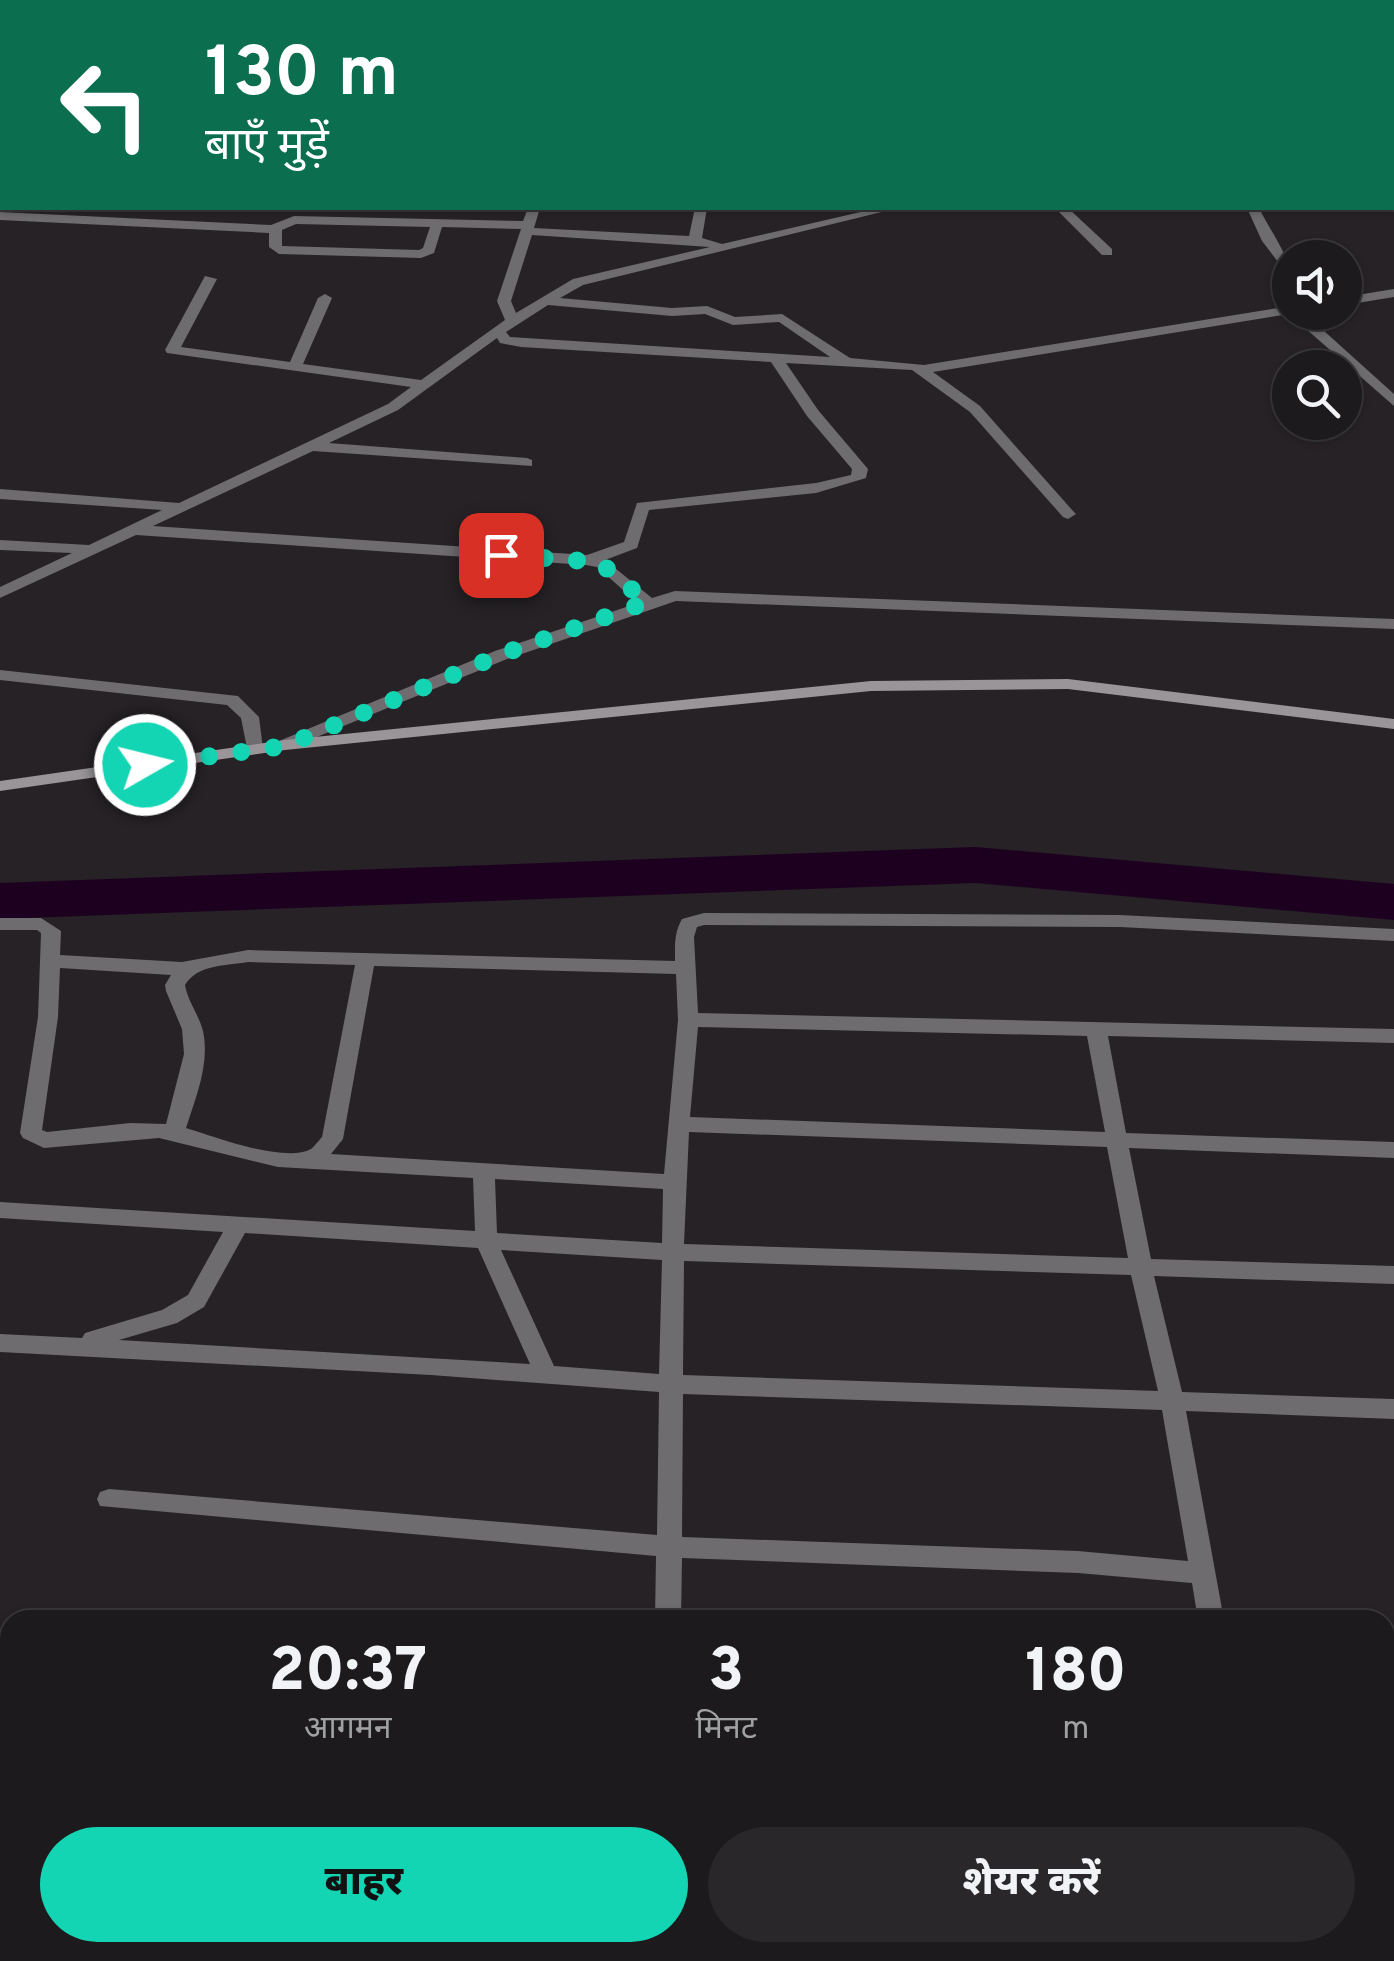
<!DOCTYPE html>
<html lang="hi">
<meta charset="utf-8">
<style>
:root{--surface:#1c1a1c;--page:#292729;--text:#f1f3f6;--muted:#a0a1a3;--line:#3a383b;--accent:#14d5b3}
body{margin:0;font-family:Overpass,"Noto Sans Devanagari",sans-serif;background:var(--page);color:var(--text);height:100vh;display:flex;flex-direction:column;font-size:38px;white-space:nowrap}
*{box-sizing:border-box;margin:0}
p{font-size:32px;color:var(--muted)}
.icon{flex:none;width:55px;height:55px;fill:none;stroke:currentColor;stroke-width:2;stroke-linecap:round;stroke-linejoin:round}
.map{position:relative;flex:1;overflow:hidden}
.drawer{position:absolute;left:0px;top:1610px;width:1395px;height:352px;display:flex;flex-direction:column;background:var(--surface);border-radius:30px 30px 0 0;box-shadow:0 2px 8px #0004,0 0 0 2px var(--line)}
.drawer>*{flex:none}
.guide{position:absolute;left:0px;top:0px;width:1395px;height:210px;box-shadow:0 2px 8px #0004,0 0 0 2px var(--line);background:#0b6e4f;color:#fff;overflow:hidden}
.tools{position:absolute;left:1272px;top:240px;display:grid;gap:20px}
.tools a{display:grid;place-items:center;width:90px;height:90px;border-radius:50%;background:var(--surface);box-shadow:0 2px 8px #0004,0 0 0 2px var(--line);font-size:50px}
.pin{position:absolute;display:grid;place-items:center;width:85px;height:85px;color:#fff;margin:-42px;border-radius:20px;box-shadow:0 5px 15px #0006}
.me{position:absolute;width:110px;margin:-55px;rotate:82deg;stroke-linejoin:round;filter:drop-shadow(0 0 8px #0008)}
.turn{display:flex;align-items:center;gap:35px;height:210px;padding:0 40px;font-size:45px}
.turn .icon{width:130px;height:130px;stroke-width:2.5}
.turn b{display:block;font-size:70px;line-height:85px}
.eta{display:flex;justify-content:space-evenly;align-items:center;height:170px;text-align:center}
.eta b{font-size:60px;font-weight:800;line-height:70px}
.primary-button{display:flex;gap:20px;margin-top:auto;padding:20px 40px}
.primary-button a{flex:1;height:115px;border-radius:60px;background:var(--accent);color:#111;font-size:40px;font-weight:800;line-height:115px;text-align:center}
.primary-button a+a{background:var(--page);color:var(--text)}
.map>svg:first-child{display:block}
.lines{fill:none;stroke-linecap:round;stroke-linejoin:round}
.river{fill:#1d001f;fill-rule:evenodd}
.street{fill:#6e6c6e;fill-rule:evenodd}
.secondary{fill:#999599;fill-rule:evenodd}
.route{stroke:#14d5b3;stroke-width:18;stroke-dasharray:0 32.4}
</style>
<div class="map">
<svg width="1394" height="1961" viewBox="0 0 1394 1961">
<rect width="100%" height="100%" fill="#262226"/>
<g class="lines">
<!-- river -->
<path class="river" d="M975 847 1394 884V920L975 883 0 919V883Z"/>
<!-- street -->
<g class="street">
<rect x="573" y="0" width="10" height="2"/>
<path d="M1243 0H1253L1254 2H1244Z"/>
<rect x="0" y="72" width="2" height="6"/>
<path d="M1392 91H1394L1392 98Z"/>
<path d="M1392 131H1394V139L1392 138Z"/>
<path d="M528 208H540L534 228 689 236 695 208H707L702 238 722 244 878 208H898L583 285 560 298 672 308 707 306 735 317 782 314 850 358 924 365 1290 306V312H1303L1394 394V406L1289 314 933 372 980 406 1073 511 1076 514 1068 519 1063 517 970 412 912 370 786 363 818 410 868 469 866 478 816 493 649 510 637 548 605 560 652 598 675 591 1394 619V629L676 601 507 659 285 750 276 745 279 741 495 651 638 603 597 567 586 565 136 535 0 598V587L72 553 0 550V540L89 545 162 510 0 499V489L179 503 388 404 411 387 167 353 165 350 205 276 217 279 181 347 290 362 318 298 325 294 332 298 303 364 421 380 505 320 497 301 521 229 442 227 434 253 421 258 279 254 269 247V233L0 220V212L271 225 294 216 523 221ZM296 224 430 227 423 248 419 250 282 246V230ZM532 235 710 247 573 279 516 313 511 301ZM548 305 672 316 705 314 733 325 779 322 830 357 510 337 506 332ZM497 338 500 343 521 347 771 362 807 416 852 469 851 475 816 483 637 503 624 542 587 555 153 526 313 451 532 466V460L527 458 329 443 398 410Z"/>
<path d="M1055 208H1068L1112 249V255H1102Z"/>
<path d="M1247 208H1259C1267 225 1290 258 1290 272L1285 271 1262 241Z"/>
<path d="M1394 289V297L1345 305V297Z"/>
<path d="M0 670 238 696 259 717 263 749 254 754 248 753 241 718 227 705 0 680Z"/>
<path d="M704 913 1120 915 1394 929V941L1120 927 704 925 697 927 694 937 698 1013 1394 1029V1043L1108 1036 1126 1133 1394 1142V1158L1129 1148 1151 1259 1394 1266V1284L1154 1276 1182 1392 1394 1399V1419L1186 1411 1224 1620H1198L1192 1583 1078 1573 682 1558 681 1620H655L656 1556 100 1506 97 1499 100 1492 109 1489 657 1535 659 1392 431 1375 0 1352V1334L82 1338 85 1333 162 1310 188 1295 223 1232 0 1218V1202L475 1231 473 1178 278 1167 159 1138 44 1148 23 1138 20 1133 38 1017 41 933 37 930H0V918H41L61 931 60 955 182 962 248 950 675 961C675 945 674 933 682 919ZM248 962 355 965 322 1137C320 1139 314 1147 311 1149 285 1164 213 1136 186 1128 196 1097 210 1064 203 1031 199 1015 188 1002 185 985 198 964 225 966 248 962ZM374 966 676 974 678 1020 664 1174 331 1154 343 1139ZM60 968 171 975 165 985 166 991 182 1029 184 1054 166 1124 130 1123 47 1132 42 1130 58 1017ZM698 1027 1087 1036 1105 1132 690 1117ZM689 1132 1107 1147 1128 1258 684 1244ZM495 1179 663 1189 662 1243 497 1233ZM245 1233 478 1248 530 1364 119 1340 177 1323 204 1307ZM501 1250 662 1260 659 1374 554 1366ZM684 1261 1131 1275 1158 1391 683 1375ZM683 1394 1162 1410 1188 1561 1078 1551 682 1537Z"/>
<path d="M0 1852 10 1853V1879L0 1878Z"/>
<rect x="644" y="1952" width="30" height="9"/>
<path d="M1242 1952H1272L1273 1961H1243Z"/>
</g>
<!-- secondary -->
<path class="secondary" d="M1068 679 1394 719V729L1068 689 871 691 285 750 0 791V781L285 740 871 681Z"/>
</g>
<g class="lines">
<!-- route -->
<path class="route" d="M145 765 285 746 500 655 647 602 599 562 501 555"/>
</g>
</svg>
<div class="tools">
<a><svg class="icon" aria-label="sound" viewBox="0 0 24 24"><path d="M4 9h4l5-4v14l-5-4H4zM17 9q2 3 0 6"/></svg></a>
<a><svg class="icon" aria-label="search" viewBox="0 0 24 24"><circle cx="10" cy="10" r="6"/><path d="M15 15l6 6"/></svg></a>
</div>
<div class="pin" style="left:501px;top:555px;background:#d93025"><svg class="icon" aria-label="arrive" viewBox="0 0 24 24"><path d="M6 21V4h12l-3 4 3 4H6"/></svg></div>
<svg class="me" style="left:145px;top:765px" viewBox="-20 -20 40 40"><circle r="17" fill="#14d5b3" stroke="#fff" stroke-width="3"/><path d="M0-11L8 9 0 5-8 9z" fill="#fff"/></svg>
<div class="guide">
<div class="turn"><svg class="icon" aria-label="left" viewBox="0 0 24 24"><path d="M17 20v-9H6M10 6l-5 5 5 5"/></svg><div><b>130 m</b>बाएँ मुड़ें</div></div>
</div>
<section class="drawer">
<div class="eta">
<div><b>20:37</b><p>आगमन</p></div>
<div><b>3</b><p>मिनट</p></div>
<div><b>180</b><p>m</p></div>
</div>
<div class="primary-button"><a>बाहर</a><a>शेयर करें</a></div>
</section>
</div>
